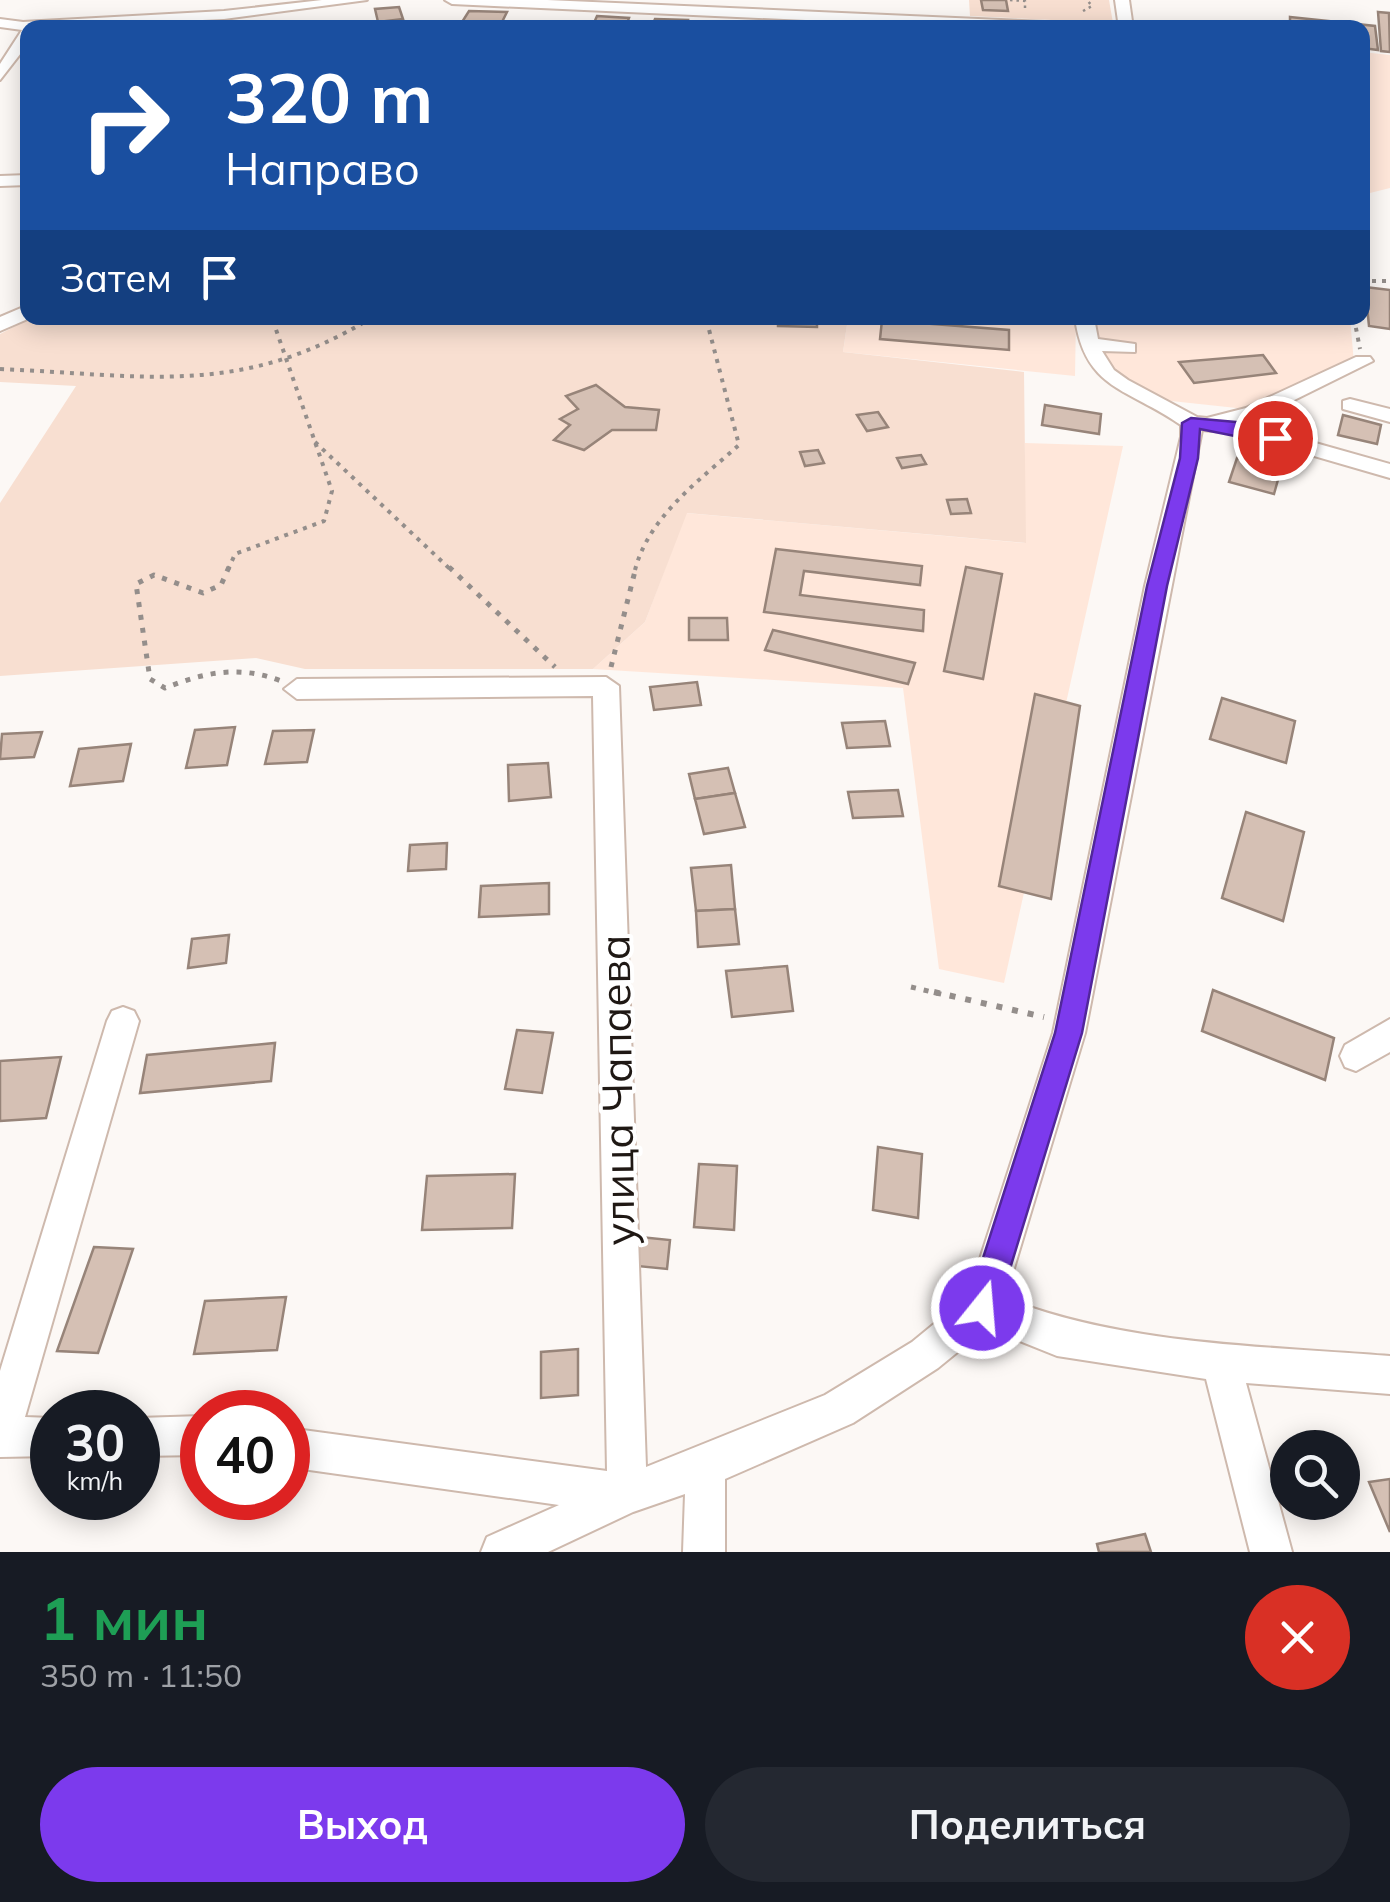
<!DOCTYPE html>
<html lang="ru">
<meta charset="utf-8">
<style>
:root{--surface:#171b24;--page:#242831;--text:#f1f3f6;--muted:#9ea1a6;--accent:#7c3aed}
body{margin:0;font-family:Mulish,sans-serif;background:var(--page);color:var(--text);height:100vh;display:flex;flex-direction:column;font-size:38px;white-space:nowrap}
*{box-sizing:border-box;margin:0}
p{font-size:32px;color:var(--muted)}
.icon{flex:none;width:55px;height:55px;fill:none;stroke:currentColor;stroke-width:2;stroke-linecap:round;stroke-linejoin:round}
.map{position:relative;height:1552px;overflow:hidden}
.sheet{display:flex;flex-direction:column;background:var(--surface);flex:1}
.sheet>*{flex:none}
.guide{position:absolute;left:20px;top:20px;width:1350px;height:305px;border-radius:20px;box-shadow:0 5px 25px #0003;background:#1a4fa0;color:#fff;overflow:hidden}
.buttons{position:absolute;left:1270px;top:1430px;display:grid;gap:20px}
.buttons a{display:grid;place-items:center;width:90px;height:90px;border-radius:50%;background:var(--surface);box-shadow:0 5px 25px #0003;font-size:50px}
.speed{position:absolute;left:30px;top:1390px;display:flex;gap:20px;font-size:50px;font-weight:700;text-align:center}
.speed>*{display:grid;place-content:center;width:130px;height:130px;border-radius:50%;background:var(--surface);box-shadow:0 5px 25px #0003;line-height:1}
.speed small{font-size:25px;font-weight:400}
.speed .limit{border:15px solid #d22;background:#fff;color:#111}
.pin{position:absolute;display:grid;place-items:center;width:85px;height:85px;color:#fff;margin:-42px;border:5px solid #fff;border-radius:50%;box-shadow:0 2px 10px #0007}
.me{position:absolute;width:110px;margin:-55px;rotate:17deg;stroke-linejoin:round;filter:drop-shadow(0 0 8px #0008)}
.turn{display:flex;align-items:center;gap:35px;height:210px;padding:0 40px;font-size:45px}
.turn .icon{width:130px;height:130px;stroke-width:2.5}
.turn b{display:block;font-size:70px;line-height:85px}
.then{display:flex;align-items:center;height:95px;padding:0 40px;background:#0003;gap:20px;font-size:38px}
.round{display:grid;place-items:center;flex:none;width:105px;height:105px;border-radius:52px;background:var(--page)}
.head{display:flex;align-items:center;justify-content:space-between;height:170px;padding:0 40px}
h1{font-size:60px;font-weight:700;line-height:75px;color:#1e9e55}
.primary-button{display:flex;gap:20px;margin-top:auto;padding:20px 40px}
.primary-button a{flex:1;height:115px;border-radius:60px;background:var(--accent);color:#fff;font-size:40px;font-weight:700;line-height:115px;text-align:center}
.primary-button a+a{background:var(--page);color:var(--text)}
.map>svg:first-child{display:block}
.built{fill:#ffe7da}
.green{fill:#f8dfd1}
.building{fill:#d5c0b4;stroke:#978479;stroke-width:2.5}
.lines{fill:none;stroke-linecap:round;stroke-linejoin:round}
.minor-casing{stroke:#ceb9ad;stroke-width:4}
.path-far3{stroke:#948e8b;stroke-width:2.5;stroke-dasharray:2.5 4;stroke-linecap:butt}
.path-far2{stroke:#948e8b;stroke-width:4;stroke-dasharray:4 6;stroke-linecap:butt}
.path-far1{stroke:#948e8b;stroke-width:5;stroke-dasharray:5 8;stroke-linecap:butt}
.path{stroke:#948e8b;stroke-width:6;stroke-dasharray:6 10;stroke-linecap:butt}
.minor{fill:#fff;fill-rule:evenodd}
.route{fill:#7c3aed;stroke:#51269a;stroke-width:2.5}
.labels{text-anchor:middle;stroke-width:8;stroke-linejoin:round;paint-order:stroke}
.near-street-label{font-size:42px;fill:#1f1814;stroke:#fff}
</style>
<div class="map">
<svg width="1390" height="1552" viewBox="0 0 1390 1552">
<rect width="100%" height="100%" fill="#fcf8f5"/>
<!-- built -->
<g class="built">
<path d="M1362 52 1390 55V188L1370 193 1363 192Z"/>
<path d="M848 318H1076L1075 376 843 352Z"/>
<path d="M1093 318H1350L1354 363 1255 410 1162 400 1101 366 1094 350 1128 353V343L1092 339Z"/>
<path d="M1025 443 1123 446 1004 983 939 969 903 688 593 669 645 622 686 513 1025 543Z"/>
</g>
<!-- green -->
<g class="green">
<path d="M969 0H1109L1113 23 970 16Z"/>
<path d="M31 318H848L843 352 1024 372 1026 543 687 513 645 622 593 669H305L256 658 0 676V503L76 386 0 382V334Z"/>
</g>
<!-- building -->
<g class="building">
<path d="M981 0H1006L1008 11 983 10Z"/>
<path d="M399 7 403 19 378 22 375 9Z"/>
<path d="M469 11 507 12 501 24 462 22Z"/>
<path d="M1378 12 1389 13 1390 52 1381 51Z"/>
<path d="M597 16 629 18 626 26 593 25Z"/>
<path d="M1290 17 1375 26 1378 50 1362 48V28L1290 27Z"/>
<path d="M655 19 688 20 686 28H651Z"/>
<path d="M1365 287 1390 290V329L1369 326Z"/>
<path d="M778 318H817V327L778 326Z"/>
<path d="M882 320 1009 330V350L880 339Z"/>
<path d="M1263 355 1276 373 1194 383 1179 362Z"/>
<path d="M596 385 625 407 659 410 656 430H612L584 450 554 440 570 425 560 419 578 409 566 396Z"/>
<path d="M1045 405 1101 414 1099 434 1042 425Z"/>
<path d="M878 412 888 427 867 431 857 415Z"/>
<path d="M1343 415 1381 425 1377 444 1338 435Z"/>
<path d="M818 450 824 463 805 466 800 452Z"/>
<path d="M921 455 926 464 902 468 897 458Z"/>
<path d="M1237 458 1281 469 1274 494 1229 482Z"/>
<path d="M967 499 971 513 951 514 947 500Z"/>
<path d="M776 549 922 566 920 585 804 571 800 595 924 610 923 631 764 612Z"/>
<path d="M966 567 1002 574 983 679 944 671Z"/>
<path d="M689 618H727L728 640H689Z"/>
<path d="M773 630 915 663 908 684 765 650Z"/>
<path d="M697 682 701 705 654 710 650 687Z"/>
<path d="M1035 694 1080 706 1051 899 999 886Z"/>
<path d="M1222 698 1295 721 1286 763 1210 739Z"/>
<path d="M885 721 890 746 847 748 842 723Z"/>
<path d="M235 727 227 765 186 768 195 730Z"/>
<path d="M314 730 307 762 265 764 273 731Z"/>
<path d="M42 732 34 757 0 759 2 734Z"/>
<path d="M131 744 123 781 70 786 79 749Z"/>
<path d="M548 763 551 797 509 801 508 765Z"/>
<path d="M728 768 735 793 695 799 689 774Z"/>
<path d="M898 790 903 816 853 818 848 792Z"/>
<path d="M735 793 745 827 704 834 695 799Z"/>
<path d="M1246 812 1304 832 1283 921 1222 898Z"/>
<path d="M447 843 446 869 408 871 410 845Z"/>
<path d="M731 865 735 909 696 911 691 868Z"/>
<path d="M549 883V914L479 917 481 886Z"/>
<path d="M735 909 739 944 698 947 696 911Z"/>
<path d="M229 935 226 963 188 968 192 939Z"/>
<path d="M787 966 793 1011 732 1017 726 971Z"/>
<path d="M1213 990 1334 1038 1325 1080 1202 1031Z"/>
<path d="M517 1030 553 1033 542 1093 505 1089Z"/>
<path d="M275 1043 271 1081 140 1093 147 1055Z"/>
<path d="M61 1057 46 1118 0 1121V1061Z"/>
<path d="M878 1147 922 1154 918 1218 873 1210Z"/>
<path d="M699 1164 737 1166 734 1230 694 1227Z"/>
<path d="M515 1174 512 1228 422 1230 427 1176Z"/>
<path d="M640 1237 670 1240 667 1269 637 1266Z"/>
<path d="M94 1247 133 1249 98 1353 57 1351Z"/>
<path d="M286 1297 277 1350 194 1354 205 1301Z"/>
<path d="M578 1349V1395L541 1398V1352Z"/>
<path d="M1390 1479V1532L1369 1482Z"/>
<path d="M1145 1534 1151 1552H1099L1097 1544Z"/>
</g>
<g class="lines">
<defs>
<g id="minor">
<path d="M322 0H367L224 19 28 28V44L0 80V64L22 30 0 27V19L23 22 224 11Z"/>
<path d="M445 0H547L1091 24 1098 28H982L452 4Z"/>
<path d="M1115 0H1129L1133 28H1119Z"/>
<path d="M28 175V185L0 186V176Z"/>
<path d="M28 305 30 318 0 331V317Z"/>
<path d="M1075 318H1094L1098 339 1135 344V352L1102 351 1114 370 1128 380 1197 417 1207 418 1246 408 1356 357H1370L1373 361 1258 418 1241 422 1390 464V478L1235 433 1202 430 1085 1033 1005 1298C1125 1345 1262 1346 1390 1356V1394L1246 1383 1292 1552H1250L1206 1379 1057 1356 987 1328 938 1368 853 1423 725 1479V1552H683L685 1494 633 1512 548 1552H481L487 1537 559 1505 288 1467V1428L607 1471 593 696 297 699 284 689 297 679 606 677 619 686 646 1467 825 1395 912 1342 968 1296 1053 1033 1145 586 1181 437V425C1128 388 1085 390 1075 318Z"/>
<path d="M1350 399 1390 409V422L1343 409V401Z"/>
<path d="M123 1007 134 1011 139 1021 25 1417 52 1418V1456L0 1457V1371L107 1021 112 1011Z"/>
<path d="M1390 1019V1052L1356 1071 1345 1067 1340 1056 1345 1045Z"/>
<path d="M202 1416V1455L138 1456V1418Z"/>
</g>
</defs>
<!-- minor casing -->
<use href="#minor" class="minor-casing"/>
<!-- path-far3 -->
<g class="path-far3">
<path d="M1010 0 1025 1V10"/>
<path d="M1083 11 1092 6 1087 0"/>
</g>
<!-- path-far2 -->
<g class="path-far2">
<path d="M1362 281H1390"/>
<path d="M1354 318 1360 349"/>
<path d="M0 369C143 375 241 398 371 318"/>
<path d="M315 442 451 570"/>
<path d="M228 570 235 554 324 521 332 491 272 318"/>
<path d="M635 570C649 516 700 480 739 445L706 318"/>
</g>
<!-- path-far1 -->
<g class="path-far1">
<path d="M229 567 221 585 203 593 154 575 136 584 150 679 165 688C205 672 240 665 281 681"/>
<path d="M449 567 555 667"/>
<path d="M611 667 636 567"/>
<path d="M911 987 945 995"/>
</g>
<!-- path -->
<path class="path" d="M934 992 1044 1017"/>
<!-- minor -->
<use href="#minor" class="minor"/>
</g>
<!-- route -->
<path class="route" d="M1191 418 1236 422 1284 438 1275 444 1200 429 1198 458 1167 586 1082 1033 998 1308 993 1319 982 1323 972 1319 967 1308 1055 1033 1147 586 1180 458 1182 423Z"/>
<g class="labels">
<!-- near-street labels -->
<g class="near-street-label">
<text transform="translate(617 1090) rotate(-91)" y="15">улица Чапаева</text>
</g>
</g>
</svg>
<div class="buttons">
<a><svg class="icon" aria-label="search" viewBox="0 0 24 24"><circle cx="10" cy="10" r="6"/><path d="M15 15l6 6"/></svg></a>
</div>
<div class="speed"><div>30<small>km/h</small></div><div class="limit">40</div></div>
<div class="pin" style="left:1275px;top:438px;background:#d93025"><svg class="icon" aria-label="arrive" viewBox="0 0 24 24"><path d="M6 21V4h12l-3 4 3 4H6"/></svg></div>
<svg class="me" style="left:982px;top:1308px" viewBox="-20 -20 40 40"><circle r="17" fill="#7c3aed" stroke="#fff" stroke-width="3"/><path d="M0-11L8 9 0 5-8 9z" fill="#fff"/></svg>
<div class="guide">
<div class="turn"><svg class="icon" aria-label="right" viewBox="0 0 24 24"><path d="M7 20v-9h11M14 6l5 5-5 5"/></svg><div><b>320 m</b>Направо</div></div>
<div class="then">Затем<svg class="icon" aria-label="arrive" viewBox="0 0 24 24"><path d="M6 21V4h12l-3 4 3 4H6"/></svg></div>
</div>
</div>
<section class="sheet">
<div class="head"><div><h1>1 мин</h1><p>350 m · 11:50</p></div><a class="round" style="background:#d93025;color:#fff"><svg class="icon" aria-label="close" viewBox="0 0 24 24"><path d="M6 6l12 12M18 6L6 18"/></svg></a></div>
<div class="primary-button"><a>Выход</a><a>Поделиться</a></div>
</section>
